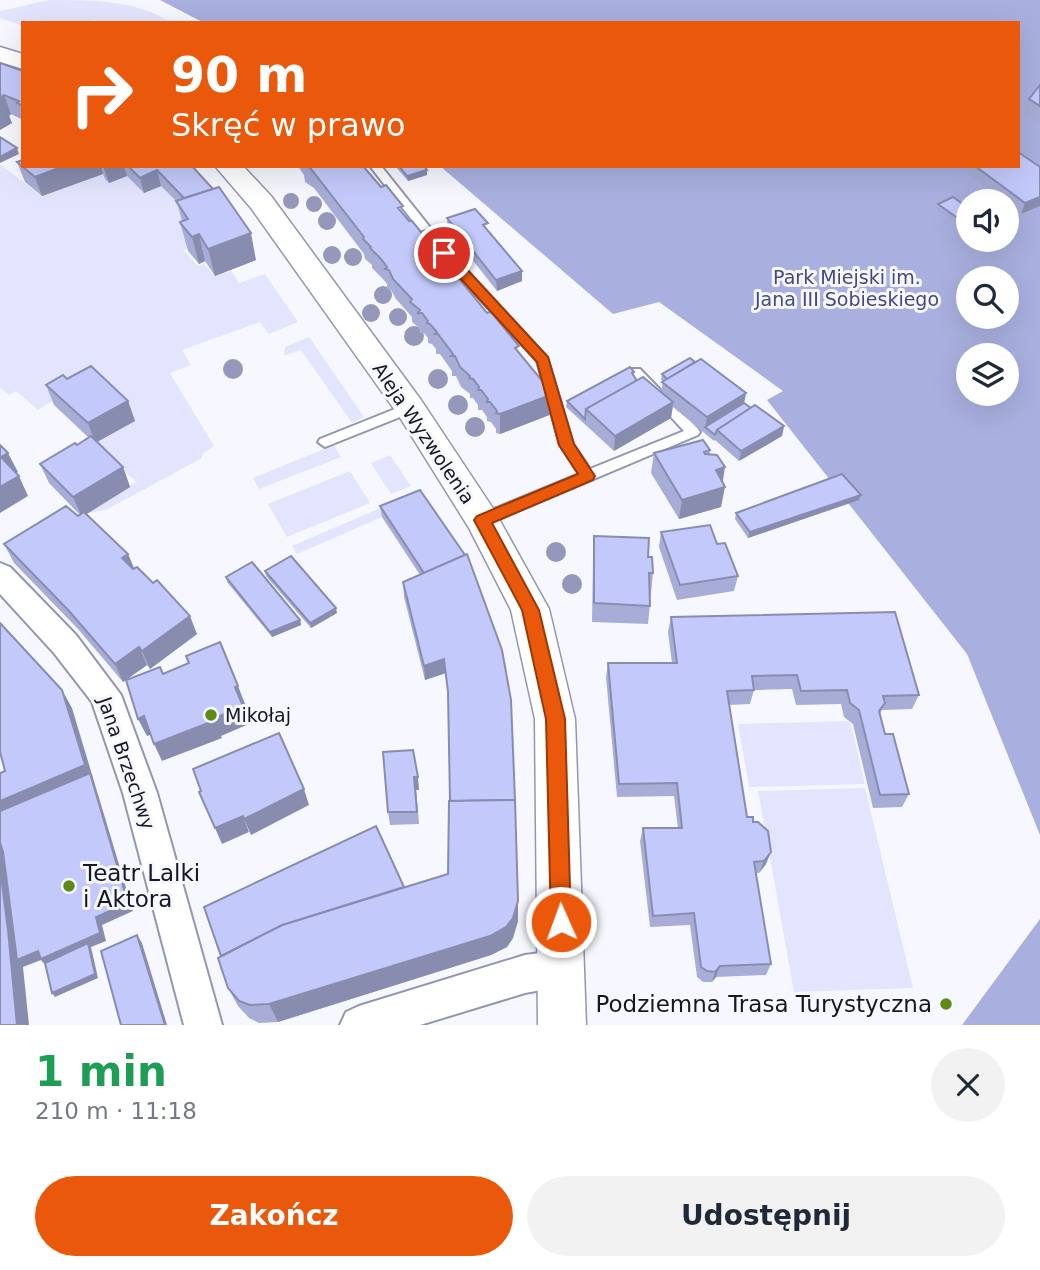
<!DOCTYPE html>
<html lang="pl">
<meta charset="utf-8">
<style>
:root{--surface:#fff;--page:#f2f2f3;--text:#1f2937;--muted:#747a83;--accent:#ea580c}
body{margin:0;font-family:"DejaVu Sans",sans-serif;background:var(--page);color:var(--text);height:100vh;display:flex;flex-direction:column;font-size:26px;white-space:nowrap}
*{box-sizing:border-box;margin:0}
p{font-size:23px;color:var(--muted)}
.icon{flex:none;width:38px;height:38px;fill:none;stroke:currentColor;stroke-width:2;stroke-linecap:round;stroke-linejoin:round}
.map{position:relative;height:1025px;overflow:hidden}
.details{display:flex;flex-direction:column;background:var(--surface);flex:1}
.details>*{flex:none}
.banner{position:absolute;left:21px;top:21px;width:999px;height:147px;border-radius:0px;box-shadow:0 7px 28px #0002;background:#ea580c;color:#fff;overflow:hidden}
.buttons{position:absolute;left:956px;top:189px;display:grid;gap:14px}
.buttons a{display:grid;place-items:center;width:63px;height:63px;border-radius:50%;background:var(--surface);box-shadow:0 7px 28px #0002;font-size:35px}
.pin{position:absolute;display:grid;place-items:center;width:60px;height:60px;color:#fff;margin:-30px;border:4px solid #fff;border-radius:50%;box-shadow:0 2px 7px #0007}
.me{position:absolute;width:77px;margin:-38px;rotate:358deg;stroke-linejoin:round;filter:drop-shadow(0 0 5px #0008)}
.turn{display:flex;align-items:center;gap:24px;height:147px;padding:0 35px;font-size:32px}
.turn .icon{width:91px;height:91px;stroke-width:2.5}
.turn b{display:block;font-size:49px;line-height:60px}
.round{display:grid;place-items:center;flex:none;width:74px;height:74px;border-radius:37px;background:var(--page)}
.summary{display:flex;align-items:center;justify-content:space-between;height:119px;padding:0 35px}
h1{font-size:42px;font-weight:700;line-height:52px;color:#1e9e55}
.action{display:flex;gap:14px;margin-top:auto;padding:14px 35px}
.action a{flex:1;height:80px;border-radius:42px;background:var(--accent);color:#fff;font-size:28px;font-weight:700;line-height:80px;text-align:center}
.action a+a{background:var(--page);color:var(--text)}
.map>svg:first-child{display:block}
.green{fill:#e2e5fd}
.forest{fill:#a9b0df;fill-rule:evenodd}
.lines{fill:none;stroke-linecap:round;stroke-linejoin:round}
.service-casing{stroke:#9296b5;stroke-width:4}
.minor-casing{stroke:#9296b5;stroke-width:4}
.tertiary-casing{stroke:#9296b5;stroke-width:3}
.service{fill:#fff;fill-rule:evenodd}
.minor{fill:#fff;fill-rule:evenodd}
.tertiary{fill:#fff;fill-rule:evenodd}
.tree{fill:#9597bb}
.wall{fill:#a8add7}
.shaded-wall{fill:#888daf}
.building{fill:#c3c9fa;stroke:#888daf;stroke-width:2}
.route{fill:#ea580c;stroke:#983908;stroke-width:2}
.poi-dot{fill:#5f8917;stroke:#f7f8ff;stroke-width:2.5}
.labels{text-anchor:middle;stroke-width:6;stroke-linejoin:round;paint-order:stroke}
.park-label{font-size:19px;fill:#444883;stroke:#f7f8ff}
.street-label{font-size:19px;fill:#161723;stroke:#f7f8ff}
.poi-label{font-size:19px;fill:#161723;stroke:#f7f8ff;text-anchor:start}
.near-poi-label{font-size:23px;fill:#161723;stroke:#f7f8ff;text-anchor:start}
</style>
<div class="map">
<svg width="1040" height="1025" viewBox="0 0 1040 1025">
<rect width="100%" height="100%" fill="#f7f8ff"/>
<!-- green -->
<g class="green">
<path d="M49 0C92 0 137 0 172 23H98L95 20 85 23H23V26L0 18V11Z"/>
<path d="M0 164 41 196 101 174 109 183 127 176 144 193 161 186 189 215 194 246 183 250 198 266 204 264 215 276 231 271 239 283 265 274 298 322 269 334 260 322 182 350 191 365 170 373 214 446 202 454V458L106 510 88 513 136 482 94 441 88 379 38 410 16 391 9 395 0 388Z"/>
<path d="M309 337 364 417 352 423 301 350 284 356 285 347Z"/>
<path d="M334 445 341 457 259 489 253 478Z"/>
<path d="M390 455 411 486 391 494 371 463Z"/>
<path d="M350 471 370 503 287 537 268 504Z"/>
<path d="M415 493 421 500 297 554 292 546Z"/>
<path d="M850 721 865 784 749 787 738 724Z"/>
<path d="M865 788 913 988 794 992 758 791Z"/>
</g>
<!-- forest -->
<g class="forest">
<path d="M160 0H1040V835L967 654 767 400 783 391 659 302 613 314 440 166H1018V23H204ZM968 201H1006V240H968ZM968 278H1006V317H968ZM968 355H1006V394H968Z"/>
<path d="M1040 919V1025H962Z"/>
</g>
<g class="lines">
<defs>
<g id="service">
<path d="M370 166H381L448 250 547 357 573 444 590 469 684 431 632 375 630 372 632 369H640L698 429 700 432 698 435 487 524H477L475 520 477 516 579 474 560 445 537 361 440 256Z"/>
<path d="M410 403 415 405 416 408 415 411 325 447 318 442 320 439Z"/>
</g>
<g id="minor">
<path d="M0 563 10 567 76 635 121 695 157 793 222 1025H184L123 793 92 702 54 653 0 594Z"/>
<path d="M563 950 576 955 581 968 576 981 563 986 525 993 420 1025H340L346 1012 359 1006 525 955Z"/>
</g>
<g id="tertiary">
<path d="M0 47 23 54V69L0 62Z"/>
<path d="M215 166H243L271 196 421 400 494 510 549 609 575 719 586 1025H538L535 719 511 610 469 528 399 416 251 208Z"/>
</g>
</defs>
<!-- service casing -->
<use href="#service" class="service-casing"/>
<!-- minor casing -->
<use href="#minor" class="minor-casing"/>
<!-- tertiary casing -->
<use href="#tertiary" class="tertiary-casing"/>
<!-- service -->
<use href="#service" class="service"/>
<!-- minor -->
<use href="#minor" class="minor"/>
<!-- tertiary -->
<use href="#tertiary" class="tertiary"/>
</g>
<!-- trees -->
<g class="tree">
<circle cx="291" cy="201" r="8"/>
<circle cx="314" cy="204" r="8"/>
<circle cx="327" cy="221" r="9"/>
<circle cx="332" cy="255" r="9"/>
<circle cx="353" cy="257" r="9"/>
<circle cx="383" cy="295" r="9"/>
<circle cx="371" cy="313" r="9"/>
<circle cx="398" cy="317" r="9"/>
<circle cx="414" cy="336" r="10"/>
<circle cx="233" cy="369" r="10"/>
<circle cx="438" cy="379" r="10"/>
<circle cx="458" cy="405" r="10"/>
<circle cx="475" cy="427" r="10"/>
<circle cx="556" cy="552" r="10"/>
<circle cx="572" cy="584" r="10"/>
</g>
<!-- wall -->
<g class="wall">
<path d="M0 63 23 71V120L11 114 9 116 12 123 0 130Z"/>
<path d="M1040 85V125L1024 114 1029 99Z"/>
<path d="M17 162 23 166H192L256 260 215 276 205 261 199 264 188 251 180 222 182 221 177 202 161 186 144 193 127 176 109 183 105 179 103 174 42 196 25 182Z"/>
<path d="M298 166H363L409 221 440 246V256L553 394 552 414 500 434 496 433V429L491 422 487 421V417L482 410H478V405L473 398H470V394L461 387 456 376H452V371L440 354H436V349L432 344 428 343V338L424 333H420L419 328 412 322V317L396 299 391 290 387 289V284L383 279 372 268V265L365 259 364 254 314 188 305 182 304 175Z"/>
<path d="M395 166H424L427 170V175L408 181Z"/>
<path d="M969 166H1018L1040 167 1021 214 1006 203V201H1004L966 173Z"/>
<path d="M938 204 968 208 957 224 937 209Z"/>
<path d="M447 218 488 231 522 271V281L497 291 448 229Z"/>
<path d="M695 362 746 393 744 403 751 408 784 426 782 436 739 461 715 440 714 441 673 407 671 418 614 451 566 407 567 401 634 372V376L637 381 661 392 663 381 661 380 662 374Z"/>
<path d="M67 379 128 401 135 421 97 442 123 467 130 487 86 514 128 554 134 569 197 634 150 669 147 665 123 682 78 629 14 563 4 544 80 515 49 483 40 464 89 438 54 405 46 385Z"/>
<path d="M710 450V455L722 482 721 507 679 519 651 473 654 453Z"/>
<path d="M420 490 518 901V921L513 938 507 947 491 955 278 1022 259 1023 249 1018 238 1006 228 988 221 956 404 887 448 874 450 801 448 696 446 673 425 680 404 597 403 582 420 575 382 517 380 506Z"/>
<path d="M859 500 748 538 735 519 736 513Z"/>
<path d="M661 532 717 544 738 576 734 591 677 600 659 547Z"/>
<path d="M594 536 648 557 653 573 648 624 592 622 593 556Z"/>
<path d="M265 571 337 613 311 628 266 576Z"/>
<path d="M226 577 300 620 301 625 272 637 227 582Z"/>
<path d="M671 617 919 695 912 709 882 710 880 714 885 734 909 794 902 807 873 808 853 724 844 717 841 704 796 705 792 689 754 690 750 704 729 705 747 817 753 822 766 864 759 873H756L771 964 766 975 716 977 712 982H703L697 977 690 925 650 927 640 841 643 828H678L674 796 617 797 606 677 608 663H672L668 632Z"/>
<path d="M413 750 419 790H416L419 824 390 825 388 812Z"/>
</g>
<!-- shaded-wall -->
<g class="shaded-wall">
<path d="M4 95 11 114 9 116 12 123 0 130V97Z"/>
<path d="M17 148 19 154 0 163V157Z"/>
<path d="M64 166H101L103 174 42 196 35 177Z"/>
<path d="M103 166H124L127 176 109 183Z"/>
<path d="M157 170 161 186 144 193 140 178Z"/>
<path d="M427 170V175L408 181 407 176Z"/>
<path d="M1040 197V206L1021 214 1025 203Z"/>
<path d="M968 215V220L957 224 959 219Z"/>
<path d="M251 233 256 260 215 276 208 249Z"/>
<path d="M199 234 205 261 199 264 192 237Z"/>
<path d="M440 246 441 266 434 248Z"/>
<path d="M522 271V281L497 291 496 280Z"/>
<path d="M746 393 743 408 705 427 707 417Z"/>
<path d="M553 394 552 414 500 434V414Z"/>
<path d="M128 401 135 421 95 443 88 423Z"/>
<path d="M673 402 671 418 614 451 615 436Z"/>
<path d="M784 426 782 436 739 461 741 451Z"/>
<path d="M8 453 18 472 10 477 1 457Z"/>
<path d="M123 467 130 487 82 517 73 497Z"/>
<path d="M725 467 722 487 716 470Z"/>
<path d="M19 476 28 496 0 513V487Z"/>
<path d="M725 487 721 507 679 519 682 500Z"/>
<path d="M861 495 859 500 748 538 750 532Z"/>
<path d="M128 554 136 573 122 558Z"/>
<path d="M336 608 337 613 311 628 310 623Z"/>
<path d="M190 616 197 634 150 669 142 651Z"/>
<path d="M300 620 301 625 272 637 270 632Z"/>
<path d="M139 647 147 665 123 682 115 664Z"/>
<path d="M444 659 446 673 425 680 424 666Z"/>
<path d="M238 686 245 704 241 705 235 687Z"/>
<path d="M62 690 72 708 133 911 102 925 106 941 91 947 98 978 55 997 52 993 47 967 41 960 23 967 29 1025H17L0 868V801Z"/>
<path d="M243 706 249 724 221 736 222 738 162 761 154 744Z"/>
<path d="M144 716 153 734 147 736 138 719Z"/>
<path d="M414 777H418L419 790H416L419 824Z"/>
<path d="M304 789 309 805 251 835 244 819Z"/>
<path d="M243 816 249 832 222 844 215 828Z"/>
<path d="M771 852 766 864 759 873 764 861Z"/>
<path d="M518 901V921L513 938 507 947 491 955 278 1022 269 1004Z"/>
<path d="M137 935 142 943 167 1025H165Z"/>
<path d="M720 966 716 977 712 982 715 972Z"/>
</g>
<!-- building -->
<g class="building">
<path d="M0 63 23 71V104L21 105 17 103 19 101 4 95 0 97Z"/>
<path d="M1040 85V106L1029 99Z"/>
<path d="M0 137 17 148 0 157Z"/>
<path d="M1018 152 1040 167V197L1025 203 975 166H1018Z"/>
<path d="M23 160V166H64L35 177 17 162Z"/>
<path d="M128 166H192L213 189 184 198 157 170 140 178Z"/>
<path d="M308 166H363L381 187 386 185 403 206 398 208 409 221H412L421 232 426 230 440 246 434 248 487 313 491 312 519 346 515 348 553 394 500 414 496 413 497 411 490 402H487L488 399 481 390H478L479 387 473 379 469 378 470 376 460 367 455 356H451L453 354 438 334H435L437 332 430 324 427 323 428 321 422 313H418L420 310 410 302 412 299 393 279 389 270 385 269 387 267 381 259 370 248 371 247 363 239 364 237 311 169Z"/>
<path d="M399 166H424L427 170 407 176Z"/>
<path d="M219 187 251 233 208 249 199 234 192 237 181 224 180 222 188 219 176 201Z"/>
<path d="M953 197 968 208V215L959 219 938 204Z"/>
<path d="M475 209 488 223 483 225 522 271 496 280 447 218Z"/>
<path d="M690 358 695 362 667 379 662 374Z"/>
<path d="M701 359 746 393 707 417 662 382Z"/>
<path d="M91 366 128 401 88 423 46 385 63 375 67 379Z"/>
<path d="M630 367 634 372 632 373 637 381 586 409 585 419 567 401Z"/>
<path d="M643 377 673 402 615 436 586 409Z"/>
<path d="M744 403 751 408 717 430 715 435 705 427Z"/>
<path d="M755 405 784 426 741 451 717 430Z"/>
<path d="M91 436 123 467 73 497 40 464 75 443 77 445Z"/>
<path d="M703 440 710 450 704 452 705 454 717 455 725 467 716 470 725 487 682 500 654 453Z"/>
<path d="M0 445 8 453 1 457 19 476 0 487Z"/>
<path d="M842 474 861 495 750 532 736 513Z"/>
<path d="M420 490 465 555 424 573 380 506Z"/>
<path d="M66 506 78 516 84 512 128 554 122 558 133 569 137 567 153 583 157 580 190 616 142 651 139 647 115 664 69 611 4 544Z"/>
<path d="M710 525 717 544 725 543 738 576 680 585 661 532Z"/>
<path d="M594 536 649 538 648 557H652L653 573H649L650 606 594 603Z"/>
<path d="M467 554 502 650 511 700 515 800 450 801 448 692 444 659 424 666 403 582Z"/>
<path d="M291 556 336 608 310 623 265 571Z"/>
<path d="M252 562 300 620 270 632 226 577Z"/>
<path d="M895 612 919 695 883 696 885 703 879 711 885 734H893L909 794 880 795 859 710 850 703 847 690 801 691 797 675 752 676 754 690 727 691 747 817H753V822H758L768 831 771 852 764 861 754 862 771 964 720 966 715 972 707 971 701 967 694 913 653 916 643 828H682L677 783 619 784 608 663H677L671 617Z"/>
<path d="M0 623 62 690 85 765 0 801V773L5 771 0 752Z"/>
<path d="M220 642 238 686 235 687 243 706 215 718 216 720 154 744 144 716 138 719 126 680 160 667 163 674 189 663 186 656Z"/>
<path d="M279 733 304 789 244 819 243 816 215 828 199 792 201 791 193 769Z"/>
<path d="M413 750 418 777H414L417 812H388L383 752Z"/>
<path d="M90 773 128 903 96 917 100 933 41 959 38 951 17 960 3 852 0 842V811Z"/>
<path d="M515 800 518 901 513 918 506 927 490 936 269 1004 250 1005 239 1001 228 988 218 958 282 925 448 874 449 801Z"/>
<path d="M376 826 404 887 282 925 221 956 204 907Z"/>
<path d="M0 868 8 930 17 1025H0Z"/>
<path d="M137 935 165 1025H121L101 951Z"/>
<path d="M88 943 95 974 52 993 45 963Z"/>
</g>
<!-- route -->
<path class="route" d="M444 249 449 250 548 357 574 444 595 476 593 480 492 523 539 610 565 719 571 922 568 929 561 932 554 929 551 922 546 719 522 610 474 520 477 516 578 474 559 445 537 362 440 256V250Z"/>
<!-- markers -->
<g class="poi-dot">
<circle cx="211" cy="715" r="7"/>
<circle cx="69" cy="886" r="7"/>
<circle cx="946" cy="1004" r="7"/>
</g>
<g class="labels">
<!-- park labels -->
<g class="park-label">
<text x="847" y="284">Park Miejski im.<tspan x="847" dy="22">Jana III Sobieskiego</tspan></text>
</g>
<!-- street labels -->
<g class="street-label">
<text transform="translate(424 433) rotate(56)" y="7">Aleja Wyzwolenia</text>
<text transform="translate(127 763) rotate(71)" y="7">Jana Brzechwy</text>
</g>
<!-- poi labels -->
<g class="poi-label">
<text x="225" y="722">Mikołaj</text>
</g>
<!-- near-poi labels -->
<g class="near-poi-label">
<text x="83" y="881">Teatr Lalki<tspan x="83" dy="26">i Aktora</tspan></text>
<text x="932" y="1012" text-anchor="end">Podziemna Trasa Turystyczna</text>
</g>
</g>
</svg>
<div class="buttons">
<a><svg class="icon" aria-label="sound" viewBox="0 0 24 24"><path d="M4 9h4l5-4v14l-5-4H4zM17 9q2 3 0 6"/></svg></a>
<a><svg class="icon" aria-label="search" viewBox="0 0 24 24"><circle cx="10" cy="10" r="6"/><path d="M15 15l6 6"/></svg></a>
<a><svg class="icon" aria-label="layers" viewBox="0 0 24 24"><path d="M12 4l9 5-9 5-9-5zM3 14l9 5 9-5"/></svg></a>
</div>
<div class="pin" style="left:444px;top:253px;background:#d93025"><svg class="icon" aria-label="arrive" viewBox="0 0 24 24"><path d="M6 21V4h12l-3 4 3 4H6"/></svg></div>
<svg class="me" style="left:561px;top:922px" viewBox="-20 -20 40 40"><circle r="17" fill="#ea580c" stroke="#fff" stroke-width="3"/><path d="M0-11L8 9 0 5-8 9z" fill="#fff"/></svg>
<div class="banner">
<div class="turn"><svg class="icon" aria-label="right" viewBox="0 0 24 24"><path d="M7 20v-9h11M14 6l5 5-5 5"/></svg><div><b>90 m</b>Skręć w prawo</div></div>
</div>
</div>
<section class="details">
<div class="summary"><div><h1>1 min</h1><p>210 m · 11:18</p></div><a class="round"><svg class="icon" aria-label="close" viewBox="0 0 24 24"><path d="M6 6l12 12M18 6L6 18"/></svg></a></div>
<div class="action"><a>Zakończ</a><a>Udostępnij</a></div>
</section>
